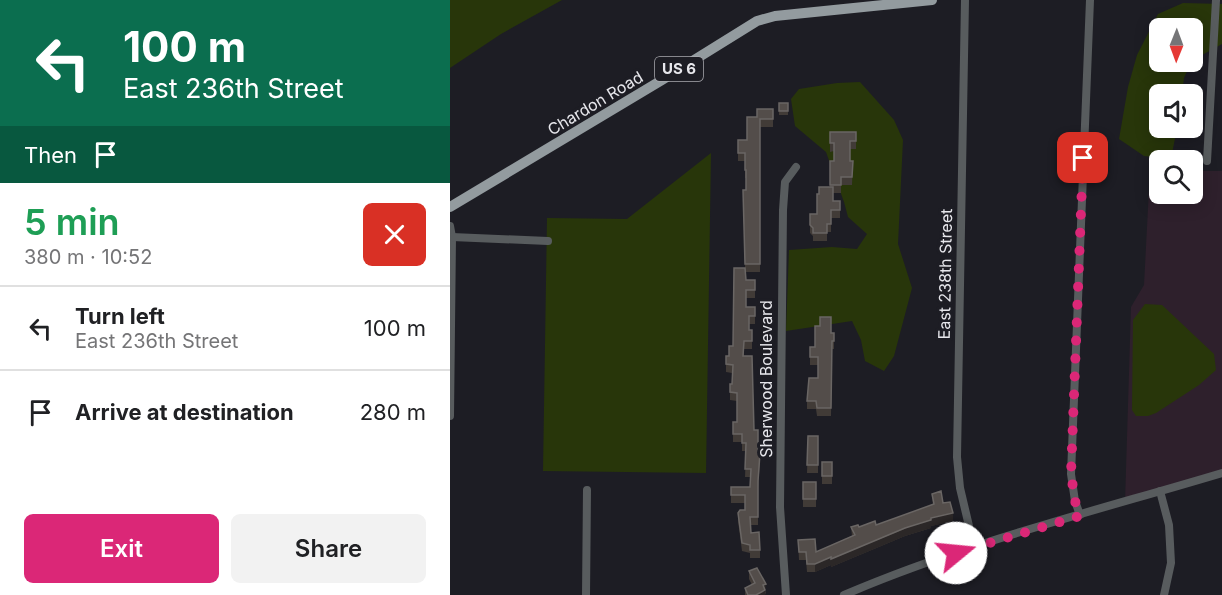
<!DOCTYPE html>
<meta charset="utf-8">
<style>
:root{--surface:#fff;--page:#f2f2f2;--text:#202124;--muted:#757577;--line:#e0e0e0;--accent:#db2777}
body{margin:0;font-family:Inter,sans-serif;background:var(--page);color:var(--text);height:100vh;display:flex;flex-direction:column;font-size:22px;white-space:nowrap}
*{box-sizing:border-box;margin:0}
p{font-size:20px;color:var(--muted)}
.icon{flex:none;width:33px;height:33px;fill:none;stroke:currentColor;stroke-width:2;stroke-linecap:round;stroke-linejoin:round}
.map{position:relative;flex:1;overflow:hidden}
.side{display:flex;flex-direction:column;background:var(--surface);width:450px}
.side>*{flex:none}
.banner{background:#0b6e4f;color:#fff;overflow:hidden}
.needle{width:39px;rotate:181deg}
.tools{position:absolute;left:699px;top:18px;display:grid;gap:12px}
.tools a{display:grid;place-items:center;width:54px;height:54px;border-radius:9px;background:var(--surface);box-shadow:0 3px 15px #0003;font-size:30px}
.pin{position:absolute;display:grid;place-items:center;width:51px;height:51px;color:#fff;margin:-26px;border-radius:12px;box-shadow:0 3px 9px #0006}
.me{position:absolute;width:66px;margin:-33px;rotate:73deg;stroke-linejoin:round;filter:drop-shadow(0 0 4px #0008)}
.turn{display:flex;align-items:center;gap:21px;height:126px;padding:0 24px;font-size:27px}
.turn .icon{width:78px;height:78px;stroke-width:2.5}
.turn b{display:block;font-size:42px;line-height:51px}
.then{display:flex;align-items:center;height:57px;padding:0 24px;background:#0003;gap:12px;font-size:22px}
.round{display:grid;place-items:center;flex:none;width:63px;height:63px;border-radius:9px;background:var(--page)}
.headline{display:flex;align-items:center;justify-content:space-between;height:102px;padding:0 24px}
h1{font-size:36px;font-weight:600;line-height:45px;color:#1e9e55}
.cta{display:flex;gap:12px;margin-top:auto;padding:12px 24px}
.cta a{flex:1;height:69px;border-radius:9px;background:var(--accent);color:#fff;font-size:24px;font-weight:600;line-height:69px;text-align:center}
.cta a+a{background:var(--page);color:var(--text)}
ul{padding:0;list-style:none}
li{display:flex;align-items:center;gap:18px;height:84px;padding:0 24px;border-top:2px solid var(--line)}
li div{flex:1}
li b{display:block;font-size:22px}
li em{font-style:normal}
main{display:flex;flex:1;min-height:0}
.map>svg:first-child{display:block}
.education{fill:#2e202c}
.green{fill:#28360a}
.lines{fill:none;stroke-linecap:round;stroke-linejoin:round}
.minor{stroke:#585c5e;stroke-width:8}
.major{stroke:#939b9f;stroke-width:10}
.wall{fill:#413b37}
.shaded-wall{fill:#2b2727}
.building{fill:#534d4a;stroke:#6a6664;stroke-width:1.5}
.route{stroke:#db2777;stroke-width:10;stroke-dasharray:0 18}
.labels{text-anchor:middle;stroke-width:6;stroke-linejoin:round;paint-order:stroke}
.shield{fill:#1d1d24;stroke:#aaaab0;stroke-width:1.5}
.shield-label{font-size:15px;font-weight:bold;fill:#e7e7ec}
.street-label{font-size:16px;fill:#e7e7ec;stroke:#1d1d24}
</style>
<main>
<section class="side">
<div class="banner">
<div class="turn"><svg class="icon" aria-label="left" viewBox="0 0 24 24"><path d="M17 20v-9H6M10 6l-5 5 5 5"/></svg><div><b>100 m</b>East 236th Street</div></div>
<div class="then">Then<svg class="icon" aria-label="arrive" viewBox="0 0 24 24"><path d="M6 21V4h12l-3 4 3 4H6"/></svg></div>
</div>
<div class="headline"><div><h1>5 min</h1><p>380 m · 10:52</p></div><a class="round" style="background:#d93025;color:#fff"><svg class="icon" aria-label="close" viewBox="0 0 24 24"><path d="M6 6l12 12M18 6L6 18"/></svg></a></div>
<ul>
<li><svg class="icon" aria-label="left" viewBox="0 0 24 24"><path d="M17 20v-9H6M10 6l-5 5 5 5"/></svg><div><b>Turn left</b><p>East 236th Street</p></div><em>100 m</em></li>
<li><svg class="icon" aria-label="arrive" viewBox="0 0 24 24"><path d="M6 21V4h12l-3 4 3 4H6"/></svg><div><b>Arrive at destination</b></div><em>280 m</em></li>
</ul>
<div class="cta"><a>Exit</a><a>Share</a></div>
</section>
<div class="map">
<svg width="772" height="595" viewBox="0 0 772 595">
<rect width="100%" height="100%" fill="#1d1d24"/>
<!-- education -->
<path class="education" d="M700 170H709L710 194H742L743 171H772V473L675 502 681 307 694 285Z"/>
<!-- green -->
<g class="green">
<path d="M0 0H112L51 34 0 68Z"/>
<path d="M733 3 772 4V44L743 60 742 28H710V62H741L734 78 732 94H710V128H727L721 159 694 156 669 139 678 87 687 55 708 14Z"/>
<path d="M410 82 444 120 453 140 448 244 462 288 444 356 434 371 415 361 411 340 402 321 336 331 339 250 382 247 407 249 417 234 398 217 394 202 376 152 345 126 341 99 349 89 387 83Z"/>
<path d="M261 153 256 473 93 471 97 218 177 219Z"/>
<path d="M695 304 712 305 764 354 766 370 749 385 706 413 698 416H686L682 410 683 320Z"/>
</g>
<g class="lines">
<!-- minor -->
<g class="minor">
<path d="M515 0 507 457 510 488 524 547"/>
<path d="M757 161 766 0"/>
<path d="M0 226 2 237 0 416"/>
<path d="M2 237 98 241"/>
<path d="M710 491 719 525 721 563 714 595"/>
<path d="M630 515 625 501 621 474 640 0"/>
<path d="M136 595 137 490"/>
<path d="M336 595 330 507 333 210 335 182 346 167"/>
<path d="M394 595C515 543 645 511 772 473"/>
</g>
<!-- major -->
<path class="major" d="M0 207 212 80 307 21 325 16 482 0"/>
</g>
<!-- wall -->
<g class="wall">
<rect x="329" y="103" width="9" height="12"/>
<path d="M323 109V127H310V272H295L296 280H305V298H296V307H305V324H299V330H302V349H294V356L304 430 310 461 308 489V525H300L301 533 310 550V558H300V553L292 551 288 521V513L295 510V503H281V487H300V477H295L296 451H292V442H283V434L287 422V401L280 400V384H282V373L276 372V356H279L283 346 295 268 293 190H296V178H295V161H288V140H297L307 117Z"/>
<path d="M380 132H406V149H400V161H403L402 185H391V193H383V201H390V218H381V232H377V241H363V236L360 233V214H367L369 194 380 187V161H384V151L380 152Z"/>
<path d="M381 333H384V349H382L381 416H367L366 409H357V401L368 378V365H360V347H365Z"/>
<path d="M358 436H368V473H357Z"/>
<rect x="372" y="462" width="10" height="22"/>
<rect x="353" y="482" width="13" height="25"/>
<path d="M482 494 493 503 503 521 481 526V528L455 536 381 567V565L365 572H357L356 560H349L348 540 366 552 402 536 401 527 426 525 483 505Z"/>
<path d="M299 571 316 592 315 595H295V588L302 585 299 579Z"/>
</g>
<!-- shaded-wall -->
<g class="shaded-wall">
<path d="M503 513V521L481 526V528L455 536 381 567V559L481 518Z"/>
<path d="M381 557V565L365 572V564Z"/>
<path d="M316 584 315 595H306L313 585Z"/>
</g>
<!-- building -->
<g class="building">
<rect x="329" y="103" width="9" height="8"/>
<path d="M307 109H323V119H310V264H295L293 190H296V170H295V153H288V140H297V117H307Z"/>
<path d="M380 132H406V141H400V161H403L402 177H391V185H380V161H384V143H380Z"/>
<path d="M369 187H383V201H390V210H381V224H377V233H363V228L360 225V214H367V194H369Z"/>
<path d="M284 268H295L296 280H305V290H296V307H305V316H299V330H302V341H294L293 356H302L304 430H308V453H310L308 481V517H300L301 533 309 532 310 550H300V545L292 543 288 513 290 510H295V495H281V487H300L301 469H295L296 443H292V434H283V422H287V393L280 392V384H282L283 365 276 364V356H279V346H283Z"/>
<path d="M370 317H381V333H384V341H382L381 408H367L366 401H357L359 378H368V357H360V347H365V326H370Z"/>
<path d="M358 436H368V465H357Z"/>
<rect x="372" y="462" width="10" height="14"/>
<rect x="353" y="482" width="13" height="17"/>
<path d="M491 491 493 503 500 502 503 513 481 518V520L455 528 381 559V557L365 564H357L356 552H349L348 540 365 539 366 552 405 535 401 527 408 525 409 527 425 521 426 525 484 504 482 494Z"/>
<path d="M307 568 316 584 313 585 315 590 306 595H298L295 588 305 583 299 571Z"/>
</g>
<g class="lines">
<!-- route -->
<path class="route" d="M506 553 630 516 625 501 621 474 633 158"/>
</g>
<g class="labels">
<!-- shield labels -->
<rect class="shield" x="205" y="57" width="48" height="24" rx="4.5"/>
<g class="shield-label">
<text x="229" y="74">US 6</text>
</g>
<!-- street labels -->
<g class="street-label">
<text transform="translate(145 103) rotate(-31)" y="6">Chardon Road</text>
<text transform="translate(495 274) rotate(-89)" y="6">East 238th Street</text>
<text transform="translate(316 379) rotate(-90)" y="6">Sherwood Boulevard</text>
</g>
</g>
</svg>
<div class="tools">
<a><svg class="needle" viewBox="-14 -14 28 28"><path d="M0-13l5 13h-10z" fill="#e53935"/><path d="M0 13l5-13h-10z" fill="#757577"/></svg></a>
<a><svg class="icon" aria-label="sound" viewBox="0 0 24 24"><path d="M4 9h4l5-4v14l-5-4H4zM17 9q2 3 0 6"/></svg></a>
<a><svg class="icon" aria-label="search" viewBox="0 0 24 24"><circle cx="10" cy="10" r="6"/><path d="M15 15l6 6"/></svg></a>
</div>
<div class="pin" style="left:633px;top:158px;background:#d93025"><svg class="icon" aria-label="arrive" viewBox="0 0 24 24"><path d="M6 21V4h12l-3 4 3 4H6"/></svg></div>
<svg class="me" style="left:506px;top:553px" viewBox="-20 -20 40 40"><circle r="19" fill="#fff"/><path d="M0-13L10 11 0 6-10 11z" fill="#db2777"/></svg>
</div>
</main>
